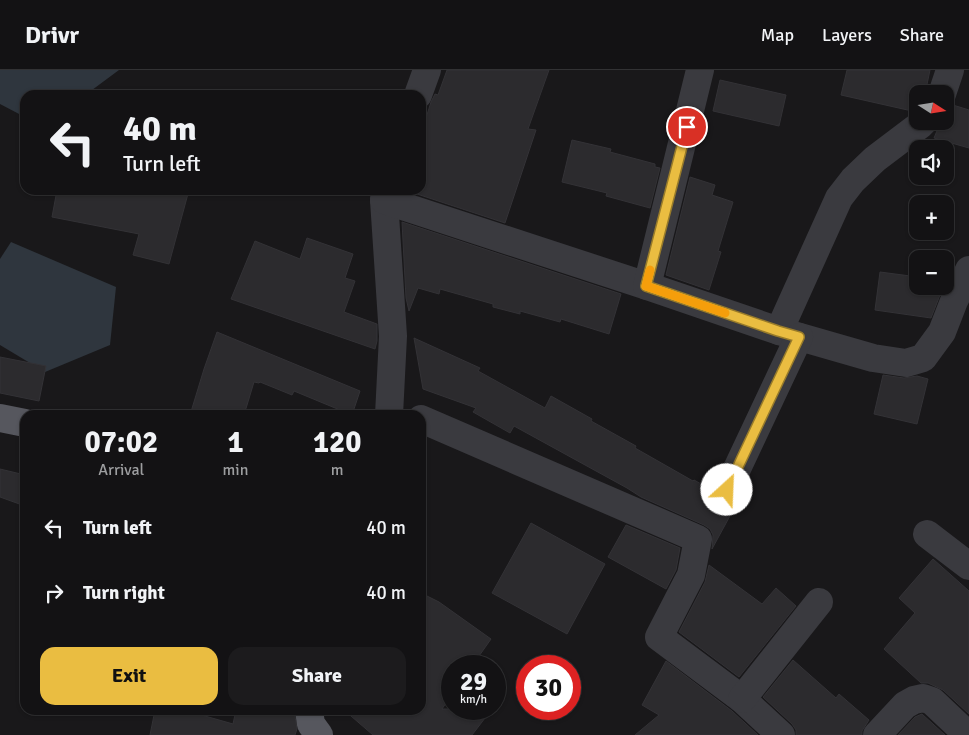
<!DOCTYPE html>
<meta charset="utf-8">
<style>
:root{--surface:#131214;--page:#1c1b1d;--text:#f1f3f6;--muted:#9d9ea0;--line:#323234;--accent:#eabd41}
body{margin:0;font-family:Signika,sans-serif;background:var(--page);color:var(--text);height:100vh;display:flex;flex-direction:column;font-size:19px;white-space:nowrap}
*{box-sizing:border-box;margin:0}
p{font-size:16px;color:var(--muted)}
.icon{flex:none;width:28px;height:28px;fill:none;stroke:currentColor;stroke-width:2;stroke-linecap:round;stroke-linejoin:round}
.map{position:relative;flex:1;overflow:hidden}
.drawer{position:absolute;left:20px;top:340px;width:406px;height:305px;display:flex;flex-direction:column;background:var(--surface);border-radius:15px;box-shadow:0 1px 4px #0004,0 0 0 1px var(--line)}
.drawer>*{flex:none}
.hud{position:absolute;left:20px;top:20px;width:406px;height:105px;border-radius:15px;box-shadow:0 1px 4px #0004,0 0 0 1px var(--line);background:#131214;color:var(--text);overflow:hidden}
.needle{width:32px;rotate:102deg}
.fabs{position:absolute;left:909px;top:15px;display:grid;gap:10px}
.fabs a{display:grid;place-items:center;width:45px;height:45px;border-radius:10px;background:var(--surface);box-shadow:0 1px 4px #0004,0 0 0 1px var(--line);font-size:25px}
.speed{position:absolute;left:441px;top:585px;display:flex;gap:10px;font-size:25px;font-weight:700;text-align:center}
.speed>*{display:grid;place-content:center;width:65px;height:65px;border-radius:50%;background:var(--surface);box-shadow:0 1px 4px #0004,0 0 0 1px var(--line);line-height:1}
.speed small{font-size:12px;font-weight:400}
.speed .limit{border:8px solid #d22;background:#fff;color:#111}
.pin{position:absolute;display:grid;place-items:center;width:42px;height:42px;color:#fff;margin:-21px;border:2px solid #fff;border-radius:50%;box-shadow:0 1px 5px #0007}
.me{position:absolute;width:55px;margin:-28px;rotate:25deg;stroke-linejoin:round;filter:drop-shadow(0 0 4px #0008)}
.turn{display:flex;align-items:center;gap:18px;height:105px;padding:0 20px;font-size:22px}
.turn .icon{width:65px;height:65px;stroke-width:2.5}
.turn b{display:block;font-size:35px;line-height:42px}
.eta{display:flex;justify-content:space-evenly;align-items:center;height:85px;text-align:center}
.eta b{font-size:30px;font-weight:700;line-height:35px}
.button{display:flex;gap:10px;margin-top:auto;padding:10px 20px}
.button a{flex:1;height:58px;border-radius:15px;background:var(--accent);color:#111;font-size:20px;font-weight:700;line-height:58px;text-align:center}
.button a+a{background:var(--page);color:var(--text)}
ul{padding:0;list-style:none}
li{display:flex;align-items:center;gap:15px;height:65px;padding:0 20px}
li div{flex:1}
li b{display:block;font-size:19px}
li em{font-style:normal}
header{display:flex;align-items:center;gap:30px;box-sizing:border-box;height:70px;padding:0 25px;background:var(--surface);border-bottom:1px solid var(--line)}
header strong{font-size:24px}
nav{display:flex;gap:28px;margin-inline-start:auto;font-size:18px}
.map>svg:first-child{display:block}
.water{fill:#2f363e}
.building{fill:#2c2b2e;stroke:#333236}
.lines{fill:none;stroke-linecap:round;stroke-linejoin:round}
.minor{stroke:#3a3a3f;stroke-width:28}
.major{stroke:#56575e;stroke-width:28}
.route-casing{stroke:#987b2a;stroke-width:12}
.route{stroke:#eabd41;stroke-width:9}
.slow{stroke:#f59e0b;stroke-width:9}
</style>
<header>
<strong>Drivr</strong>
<nav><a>Map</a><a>Layers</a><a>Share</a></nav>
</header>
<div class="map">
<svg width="969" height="665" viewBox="0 0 969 665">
<rect width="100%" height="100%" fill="#19181a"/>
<!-- water -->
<g class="water">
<path d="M0 0H119L92 20 79 25H25V43L21 45 0 34Z"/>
<path d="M11 172 116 217 110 275 45 302 0 275V189Z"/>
</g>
<!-- building -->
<g class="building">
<path d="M447 0H549L528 59 536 60 505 153 411 122V120H421V64L431 32 435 24 438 25Z"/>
<path d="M847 0H930L925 24H918V37L912 41 841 25Z"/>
<path d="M720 10 786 25 779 56 713 41Z"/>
<path d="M953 35 969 40V78L934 68 939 56V51H945V39Z"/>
<path d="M572 70 611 79 610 82 655 94V97L660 98 650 138 606 126 607 123 562 112Z"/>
<path d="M690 107 715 115 712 125 733 132 718 181 721 182 709 220 666 205Z"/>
<path d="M57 120H189L169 194 133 185 139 164 52 147Z"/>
<path d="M402 152 621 224 609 264 561 249 560 252 520 241V244L493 237V234L440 219 439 224 418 218 409 241 406 228Z"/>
<path d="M307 168 353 184 345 208 355 211 344 242 377 254V271L375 279 231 229 255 171 300 189Z"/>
<path d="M880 202 918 207V216H941L940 225 931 248 875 240Z"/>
<path d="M217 262 360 321 352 345 294 321 292 325 260 312 259 313 254 312 244 345H190L204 299Z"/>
<path d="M414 268 480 298 478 301 545 338 551 326 592 349 591 351 636 376 635 378 693 411 694 410 712 420 714 428 720 434 728 436 737 433 712 479 713 465 710 459 704 455 641 427 627 418 514 356 510 363 473 342 476 338 423 319Z"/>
<path d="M0 287 46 296 39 331 0 323Z"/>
<path d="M883 305 904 308 917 306 928 309 917 354 874 344Z"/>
<path d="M0 399 25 405V436L0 427Z"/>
<path d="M531 453 605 494 567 564 492 523Z"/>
<path d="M626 455 680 478 676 500 666 519 608 487Z"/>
<path d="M933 489 969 521V644L943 620 928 613H921L884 579 915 543 899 528Z"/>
<path d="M709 495 762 534 776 518 796 536 739 607 679 562 705 512Z"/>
<path d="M421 523 439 532 491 569 472 596H452V624L442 639H492L472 665H373L344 640H421Z"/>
<path d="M793 590 836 628 839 624 869 650 862 661V665H796V660L792 654 763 627Z"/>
<path d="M666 591 732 641 758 665H635L659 645 642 635Z"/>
<path d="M155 640H184L233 654 236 640H294L297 659 295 665H150Z"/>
<path d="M922 644 945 665H898L915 647Z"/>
</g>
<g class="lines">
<!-- minor -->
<g class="minor">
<path d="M942 24 950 0"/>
<path d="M418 25 427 0"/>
<path d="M386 120 384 130 393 266 389 345"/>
<path d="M384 130 647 216 779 261 873 288 906 293 923 288 942 262 954 231 969 200"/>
<path d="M647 216 700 0"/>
<path d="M779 261 839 128 853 110 875 89 920 55 924 51"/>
<path d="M421 349 698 469 691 505 659 567 742 629 781 665"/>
<path d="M727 420 799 267"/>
<path d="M927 464 969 496"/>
<path d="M742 629 819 532"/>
<path d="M877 665 905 635 914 630 923 628 932 631 968 665"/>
</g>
<!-- major -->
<g class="major">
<path d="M0 348 25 353"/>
<path d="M309 640 311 654 319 665"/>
</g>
</g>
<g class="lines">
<defs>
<path id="route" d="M687 57 646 216 778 261 799 267 727 420"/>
</defs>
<!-- route casing -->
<use href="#route" class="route-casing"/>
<!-- route -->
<use href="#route" class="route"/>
<!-- slow -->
<path class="slow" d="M650 200 646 216 725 243"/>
</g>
</svg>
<div class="fabs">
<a><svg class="needle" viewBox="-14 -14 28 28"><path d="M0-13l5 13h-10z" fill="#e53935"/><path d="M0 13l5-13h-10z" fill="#9d9ea0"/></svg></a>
<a><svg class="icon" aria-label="sound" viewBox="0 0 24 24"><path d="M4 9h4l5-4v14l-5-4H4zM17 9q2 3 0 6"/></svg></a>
<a>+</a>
<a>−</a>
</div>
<div class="speed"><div>29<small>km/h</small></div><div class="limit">30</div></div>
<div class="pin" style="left:687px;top:57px;background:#d93025"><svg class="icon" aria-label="arrive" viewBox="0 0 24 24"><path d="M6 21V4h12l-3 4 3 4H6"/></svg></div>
<svg class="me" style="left:727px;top:420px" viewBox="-20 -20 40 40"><circle r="19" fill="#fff"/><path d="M0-13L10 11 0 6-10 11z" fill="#eabd41"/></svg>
<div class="hud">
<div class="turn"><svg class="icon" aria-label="left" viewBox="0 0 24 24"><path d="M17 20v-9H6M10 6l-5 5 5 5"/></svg><div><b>40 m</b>Turn left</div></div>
</div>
<section class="drawer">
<div class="eta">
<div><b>07:02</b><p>Arrival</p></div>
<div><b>1</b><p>min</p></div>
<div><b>120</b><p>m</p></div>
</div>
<ul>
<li><svg class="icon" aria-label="left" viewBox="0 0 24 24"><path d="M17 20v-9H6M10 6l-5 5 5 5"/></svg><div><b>Turn left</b></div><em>40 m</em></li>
<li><svg class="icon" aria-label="right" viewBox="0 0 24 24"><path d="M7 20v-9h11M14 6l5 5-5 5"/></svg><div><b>Turn right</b></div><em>40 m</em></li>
</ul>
<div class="button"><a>Exit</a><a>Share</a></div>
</section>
</div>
